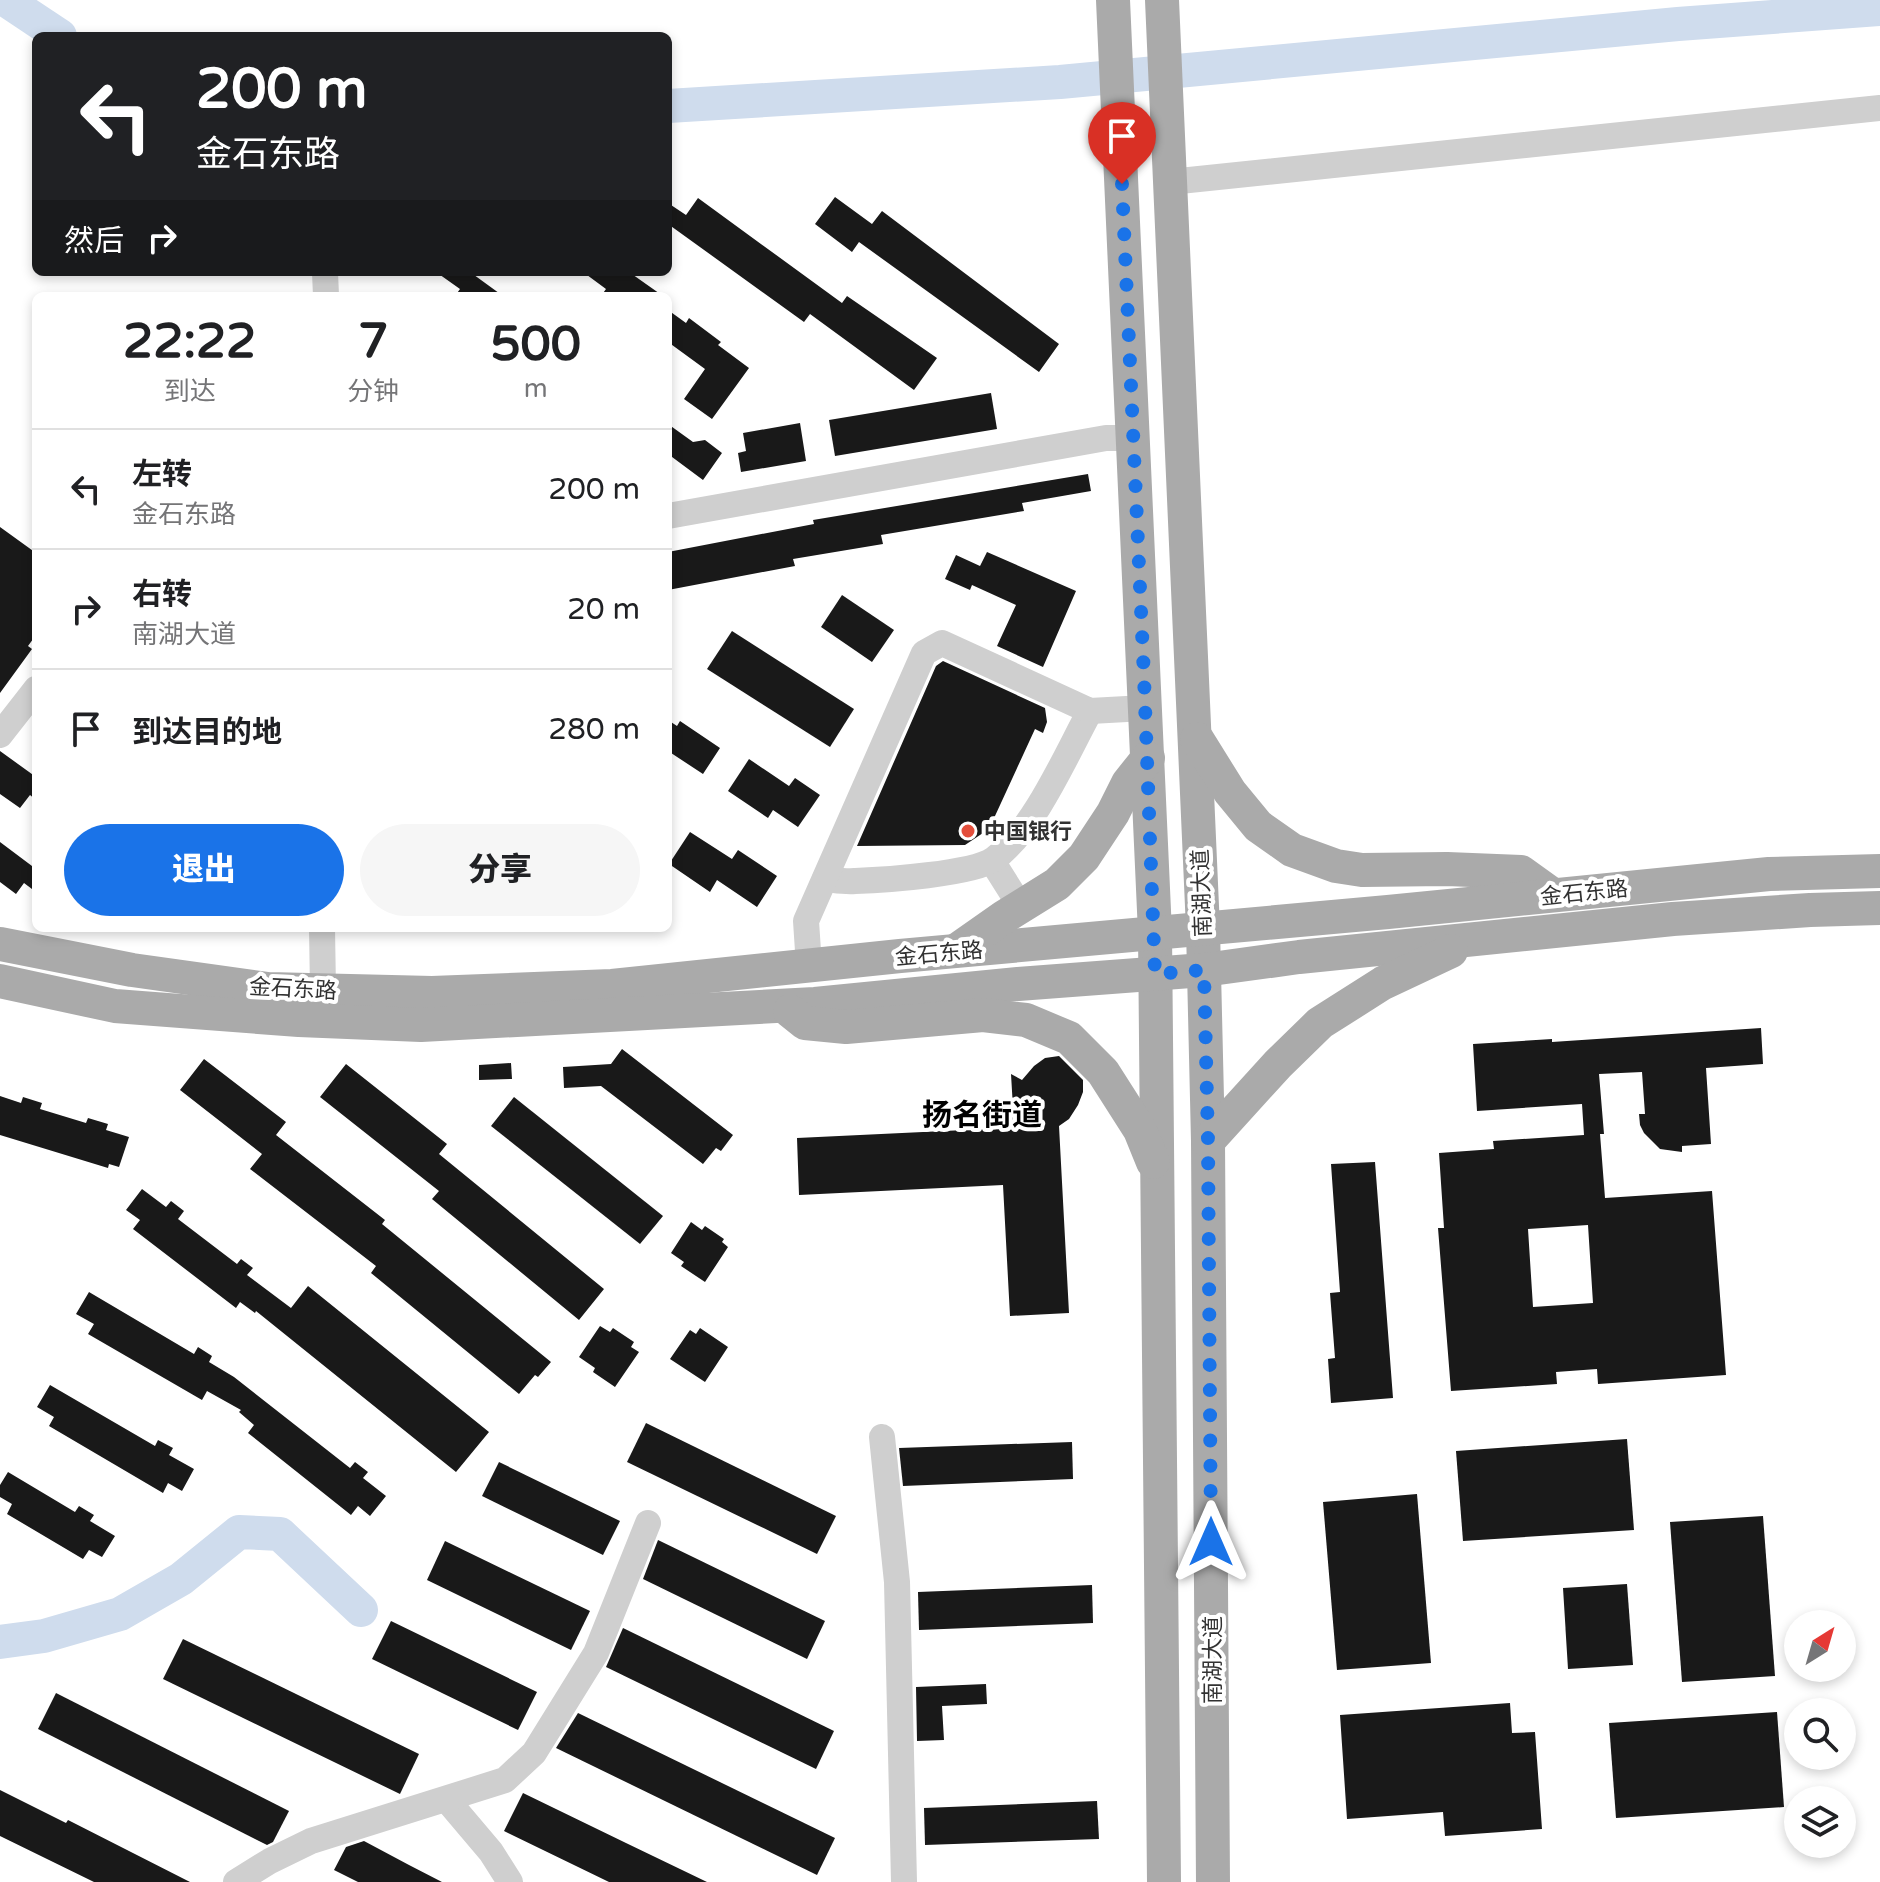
<!DOCTYPE html>
<html lang="zh">
<meta charset="utf-8">
<style>
:root{--surface:#fff;--page:#f6f6f6;--text:#202124;--muted:#757577;--line:#e0e0e0;--accent:#1a73e8}
body{margin:0;font-family:"Varela Round","Noto Sans SC",sans-serif;background:var(--page);color:var(--text);height:100vh;display:flex;flex-direction:column;font-size:30px;white-space:nowrap}
*{box-sizing:border-box;margin:0}
p{font-size:26px;color:var(--muted)}
.icon{flex:none;width:44px;height:44px;fill:none;stroke:currentColor;stroke-width:2;stroke-linecap:round;stroke-linejoin:round}
.map{position:relative;flex:1;overflow:hidden}
.panel{position:absolute;left:32px;top:292px;width:640px;height:640px;display:flex;flex-direction:column;background:var(--surface);border-radius:12px;box-shadow:0 4px 12px #0003}
.panel>*{flex:none}
.top-card{position:absolute;left:32px;top:32px;width:640px;height:244px;border-radius:12px;box-shadow:0 4px 12px #0003;background:#202124;color:#fff;overflow:hidden}
.needle{width:52px;rotate:37deg}
.controls{position:absolute;left:1784px;top:1610px;display:grid;gap:16px}
.controls a{display:grid;place-items:center;width:72px;height:72px;border-radius:50%;background:var(--surface);box-shadow:0 4px 12px #0003;font-size:40px}
.pin{position:absolute;display:grid;place-items:center;width:68px;height:68px;color:#fff;margin:-82px -34px;border-radius:50% 50% 50% 0;rotate:-45deg;box-shadow:0 0 8px #0007}
.pin .icon{rotate:45deg}
.me{position:absolute;width:88px;margin:-44px;rotate:0deg;stroke-linejoin:round;filter:drop-shadow(0 0 6px #0008)}
.turn{display:flex;align-items:center;gap:28px;height:168px;padding:0 32px;font-size:36px}
.turn .icon{width:104px;height:104px;stroke-width:2.5}
.turn b{display:block;font-size:56px;line-height:68px}
.then{display:flex;align-items:center;height:76px;padding:0 32px;background:#0003;gap:16px;font-size:30px}
.eta{display:flex;justify-content:space-evenly;align-items:center;height:136px;text-align:center}
.eta b{font-size:48px;font-weight:800;line-height:56px}
.cta{display:flex;gap:16px;margin-top:auto;padding:16px 32px}
.cta a{flex:1;height:92px;border-radius:48px;background:var(--accent);color:#fff;font-size:32px;font-weight:800;line-height:92px;text-align:center}
.cta a+a{background:var(--page);color:var(--text)}
ul{padding:0;list-style:none}
li{display:flex;align-items:center;gap:24px;height:120px;padding:0 32px;border-top:2px solid var(--line)}
li div{flex:1}
li b{display:block;font-size:30px}
li em{font-style:normal}
.map>svg:first-child{display:block}
.lines{fill:none;stroke-linecap:round;stroke-linejoin:round}
.river{stroke:#cfdced;stroke-width:34}
.building{fill:#191919;fill-rule:evenodd}
.minor{stroke:#cfcfcf;stroke-width:26}
.major{stroke:#aaa;stroke-width:34}
.route{stroke:#1a73e8;stroke-width:14;stroke-dasharray:0 25.2}
.poi-dot{fill:#e34e3b;stroke:#fff;stroke-width:3}
.labels{text-anchor:middle;stroke-width:8;stroke-linejoin:round;paint-order:stroke}
.poi-label{font-size:22px;font-weight:bold;fill:#323232;stroke:#fff;text-anchor:start}
.street-label{font-size:22px;fill:#323232;stroke:#fff}
.district-label{font-size:30px;font-weight:bold;fill:#000;stroke:#fff}
</style>
<div class="map">
<svg width="1880" height="1882" viewBox="0 0 1880 1882">
<rect width="100%" height="100%" fill="#fff"/>
<g class="lines">
<!-- river -->
<g class="river">
<path d="M6 0 60 36"/>
<path d="M668 106 1060 82 1678 24 1880 9"/>
<path d="M0 1642 44 1636 120 1614 181 1579 239 1532 280 1534 361 1610"/>
</g>
</g>
<!-- building -->
<g class="building">
<path d="M835 197 872 224 882 211 1059 344 1039 372 859 242 852 252 815 224Z"/>
<path d="M698 198 842 303 847 296 937 358 914 390 810 314 804 322 668 224V203L686 215Z"/>
<path d="M436 272H470L503 296H455L460 289Z"/>
<path d="M583 272H629L663 296H601L606 289Z"/>
<path d="M668 310 686 323 689 318 721 342 718 345 749 368 712 419 684 399 705 369 668 342Z"/>
<path d="M991 393 997 429 835 456 829 420Z"/>
<path d="M800 423 806 461 741 472 738 453 746 451 743 433Z"/>
<path d="M668 424 693 442 705 440 722 453 703 480 668 454Z"/>
<path d="M1088 474 1091 491 1022 503 1024 511 881 535 883 544 793 559 795 566 668 590V552L814 524 813 520Z"/>
<path d="M0 527 36 553V635L28 646 32 649 0 693Z"/>
<path d="M987 552 1076 591 1043 667 997 646 1016 605 972 585 970 590 945 579 956 555 980 566Z"/>
<path d="M842 595 894 630 872 662 821 627Z"/>
<path d="M732 631 854 709 830 747 707 669Z"/>
<path d="M943 661 1045 708 1047 722 1043 733 1035 729 989 829 965 845 857 846 936 666Z"/>
<path d="M668 720 677 726 680 721 720 748 703 774 668 751Z"/>
<path d="M0 751 36 777V800L30 795 20 808 0 794Z"/>
<path d="M749 759 789 786 795 778 820 795 798 827 773 810 768 818 728 791Z"/>
<path d="M690 832 732 859 738 850 777 876 757 907 717 880 710 892 669 864Z"/>
<path d="M0 842 36 869V892L24 883 16 894 0 882Z"/>
<path d="M1761 1028 1763 1064 1706 1068 1711 1144 1682 1146V1152L1660 1149 1644 1133 1640 1125 1639 1114H1645L1642 1072 1599 1074 1604 1134H1600L1605 1198 1712 1191 1726 1375 1598 1384 1597 1369 1556 1372 1557 1384 1451 1391 1438 1228H1444L1439 1153 1494 1149 1493 1141 1584 1135 1582 1104 1477 1111 1473 1044 1552 1039V1042ZM1588 1225 1593 1303 1533 1307 1528 1229Z"/>
<path d="M622 1049 733 1135 721 1151 716 1148 703 1164 601 1086 564 1088 563 1067 611 1064Z"/>
<path d="M1059 1056 1083 1080V1092L1078 1105 1069 1119 1059 1126 1069 1313 1010 1316 1003 1185 799 1195 797 1138 1007 1128 1005 1109 1013 1108 1011 1074 1022 1080 1034 1066 1045 1058Z"/>
<path d="M204 1059 286 1122 276 1135 385 1220 382 1224 551 1362 538 1377 535 1375 519 1394 371 1273 376 1266 250 1169 262 1154 180 1090Z"/>
<path d="M511 1063 512 1079 479 1080V1065Z"/>
<path d="M346 1064 447 1144 439 1154 604 1289 579 1320 432 1199 439 1191 320 1097Z"/>
<path d="M0 1096 21 1103 23 1097 42 1103 40 1109 86 1123 88 1118 108 1124 106 1130 129 1137 119 1167 109 1164 108 1168 0 1135Z"/>
<path d="M514 1097 663 1216 640 1244 491 1126Z"/>
<path d="M1375 1162 1393 1398 1331 1403 1328 1359 1335 1358 1330 1293 1340 1292 1331 1164Z"/>
<path d="M142 1189 166 1207 171 1201 184 1211 178 1219 237 1264 241 1259 253 1268 247 1275 291 1308 308 1286 489 1432 456 1472 256 1311 255 1313 240 1302 236 1308 133 1229 140 1220 126 1210Z"/>
<path d="M691 1222 702 1230 705 1226 724 1239 722 1242 728 1247 705 1282 681 1266 684 1262 671 1253Z"/>
<path d="M89 1292 194 1354 198 1347 212 1356 209 1362 234 1377 350 1468 355 1462 368 1472 363 1478 386 1496 370 1516 358 1506 351 1515 248 1433 254 1425 239 1412 241 1410 207 1391 202 1400 88 1334 94 1324 76 1314Z"/>
<path d="M600 1326 610 1332 613 1328 634 1342 631 1347 639 1352 615 1387 593 1372 595 1368 579 1357Z"/>
<path d="M700 1328 728 1347 705 1382 670 1359 690 1330 696 1334Z"/>
<path d="M50 1385 155 1446 158 1440 173 1448 169 1455 194 1469 182 1491 168 1483 163 1493 49 1426 54 1417 37 1407Z"/>
<path d="M646 1423 836 1516 817 1554 627 1462Z"/>
<path d="M1627 1439 1634 1530 1463 1541 1456 1451Z"/>
<path d="M1072 1442 1073 1479 903 1486 899 1448Z"/>
<path d="M499 1462 620 1521 603 1555 482 1496Z"/>
<path d="M8 1472 75 1512 79 1506 94 1515 90 1521 115 1536 102 1557 89 1550 83 1559 7 1514 12 1504 0 1497V1485Z"/>
<path d="M1417 1494 1431 1663 1337 1670 1323 1502Z"/>
<path d="M1763 1516 1775 1676 1682 1682 1670 1522Z"/>
<path d="M658 1540 825 1621 807 1659 643 1579Z"/>
<path d="M445 1541 590 1611 571 1650 427 1580Z"/>
<path d="M1627 1584 1633 1665 1568 1669 1563 1588Z"/>
<path d="M1092 1585 1093 1623 919 1630 918 1592Z"/>
<path d="M391 1621 537 1692 518 1730 372 1659Z"/>
<path d="M623 1628 834 1731 816 1769 606 1667Z"/>
<path d="M183 1639 419 1754 400 1794 163 1679Z"/>
<path d="M986 1684 987 1704 942 1706 944 1740 917 1741 916 1687Z"/>
<path d="M56 1693 289 1811 273 1842 267 1845 38 1729Z"/>
<path d="M1510 1703 1512 1733 1535 1732 1542 1829 1445 1836 1443 1812 1347 1819 1340 1715Z"/>
<path d="M1777 1712 1784 1807 1616 1818 1609 1723Z"/>
<path d="M578 1713 835 1838 817 1875 556 1748Z"/>
<path d="M0 1790 66 1823 68 1820 190 1882H94L0 1836Z"/>
<path d="M523 1793 626 1843 707 1882H609L504 1831Z"/>
<path d="M1097 1801 1099 1839 925 1845 924 1808Z"/>
<path d="M364 1841 409 1865 442 1882H358L334 1870 346 1847Z"/>
</g>
<g class="lines">
<!-- minor -->
<g class="minor">
<path d="M1170 182 1880 108"/>
<path d="M325 272 326 296"/>
<path d="M668 516 1106 438H1134"/>
<path d="M0 735 36 689"/>
<path d="M992 861 1021 907"/>
<path d="M825 879C835 880 845 882 855 881 884 880 973 874 994 859 1034 830 1066 755 1090 711"/>
<path d="M322 928 323 990"/>
<path d="M809 966 806 921 924 653 942 643 1090 711 1145 708"/>
<path d="M882 1437 897 1582 904 1882"/>
<path d="M447 1800 491 1852 510 1882"/>
<path d="M236 1882 270 1861 311 1841 505 1780 534 1753 596 1653 648 1523"/>
</g>
<!-- major -->
<g class="major">
<path d="M1113 0 1155 933 1164 1882"/>
<path d="M1162 0 1203 929 1208 1141 1213 1882"/>
<path d="M1197 739 1230 792 1258 826 1292 850 1336 866 1362 870 1447 869 1521 872 1553 895"/>
<path d="M0 944 132 970 268 989 432 993 612 986 900 956 1388 912 1769 874 1880 871"/>
<path d="M957 950 1004 917 1057 884 1084 857 1113 813 1128 783 1148 758"/>
<path d="M0 981 115 1006 299 1020 421 1025 815 1004 1018 984 1204 970 1299 957 1673 919 1810 910 1880 908"/>
<path d="M790 1011 805 1023 846 1027 983 1015 1026 1020 1069 1038 1103 1072 1140 1130 1153 1162"/>
<path d="M1208 1141 1278 1064 1320 1023 1383 983 1451 951"/>
</g>
</g>
<g class="lines">
<!-- route -->
<path class="route" d="M1122 184 1144 677 1155 974 1204 970 1208 1141 1211 1542"/>
</g>
<!-- markers -->
<circle class="poi-dot" cx="968" cy="831" r="8"/>
<g class="labels">
<!-- poi labels -->
<g class="poi-label">
<text x="984" y="839">中国银行</text>
</g>
<!-- street labels -->
<g class="street-label">
<text transform="translate(1584 892) rotate(-6)" y="8">金石东路</text>
<text transform="translate(1201 893) rotate(-92)" y="8">南湖大道</text>
<text transform="translate(939 953) rotate(-5)" y="8">金石东路</text>
<text transform="translate(293 988) rotate(3)" y="8">金石东路</text>
<text transform="translate(1212 1660) rotate(-90)" y="8">南湖大道</text>
</g>
<!-- district labels -->
<g class="district-label">
<text x="982" y="1125">扬名街道</text>
</g>
</g>
</svg>
<div class="controls">
<a><svg class="needle" viewBox="-14 -14 28 28"><path d="M0-13l5 13h-10z" fill="#e53935"/><path d="M0 13l5-13h-10z" fill="#757577"/></svg></a>
<a><svg class="icon" aria-label="search" viewBox="0 0 24 24"><circle cx="10" cy="10" r="6"/><path d="M15 15l6 6"/></svg></a>
<a><svg class="icon" aria-label="layers" viewBox="0 0 24 24"><path d="M12 4l9 5-9 5-9-5zM3 14l9 5 9-5"/></svg></a>
</div>
<div class="pin" style="left:1122px;top:184px;background:#d93025"><svg class="icon" aria-label="arrive" viewBox="0 0 24 24"><path d="M6 21V4h12l-3 4 3 4H6"/></svg></div>
<svg class="me" style="left:1211px;top:1542px" viewBox="-20 -20 40 40"><path d="M0-17L14 15 0 8-14 15z" fill="#1a73e8" stroke="#fff" stroke-width="4"/></svg>
<div class="top-card">
<div class="turn"><svg class="icon" aria-label="left" viewBox="0 0 24 24"><path d="M17 20v-9H6M10 6l-5 5 5 5"/></svg><div><b>200 m</b>金石东路</div></div>
<div class="then">然后<svg class="icon" aria-label="right" viewBox="0 0 24 24"><path d="M7 20v-9h11M14 6l5 5-5 5"/></svg></div>
</div>
<section class="panel">
<div class="eta">
<div><b>22:22</b><p>到达</p></div>
<div><b>7</b><p>分钟</p></div>
<div><b>500</b><p>m</p></div>
</div>
<ul>
<li><svg class="icon" aria-label="left" viewBox="0 0 24 24"><path d="M17 20v-9H6M10 6l-5 5 5 5"/></svg><div><b>左转</b><p>金石东路</p></div><em>200 m</em></li>
<li><svg class="icon" aria-label="right" viewBox="0 0 24 24"><path d="M7 20v-9h11M14 6l5 5-5 5"/></svg><div><b>右转</b><p>南湖大道</p></div><em>20 m</em></li>
<li><svg class="icon" aria-label="arrive" viewBox="0 0 24 24"><path d="M6 21V4h12l-3 4 3 4H6"/></svg><div><b>到达目的地</b></div><em>280 m</em></li>
</ul>
<div class="cta"><a>退出</a><a>分享</a></div>
</section>
</div>
